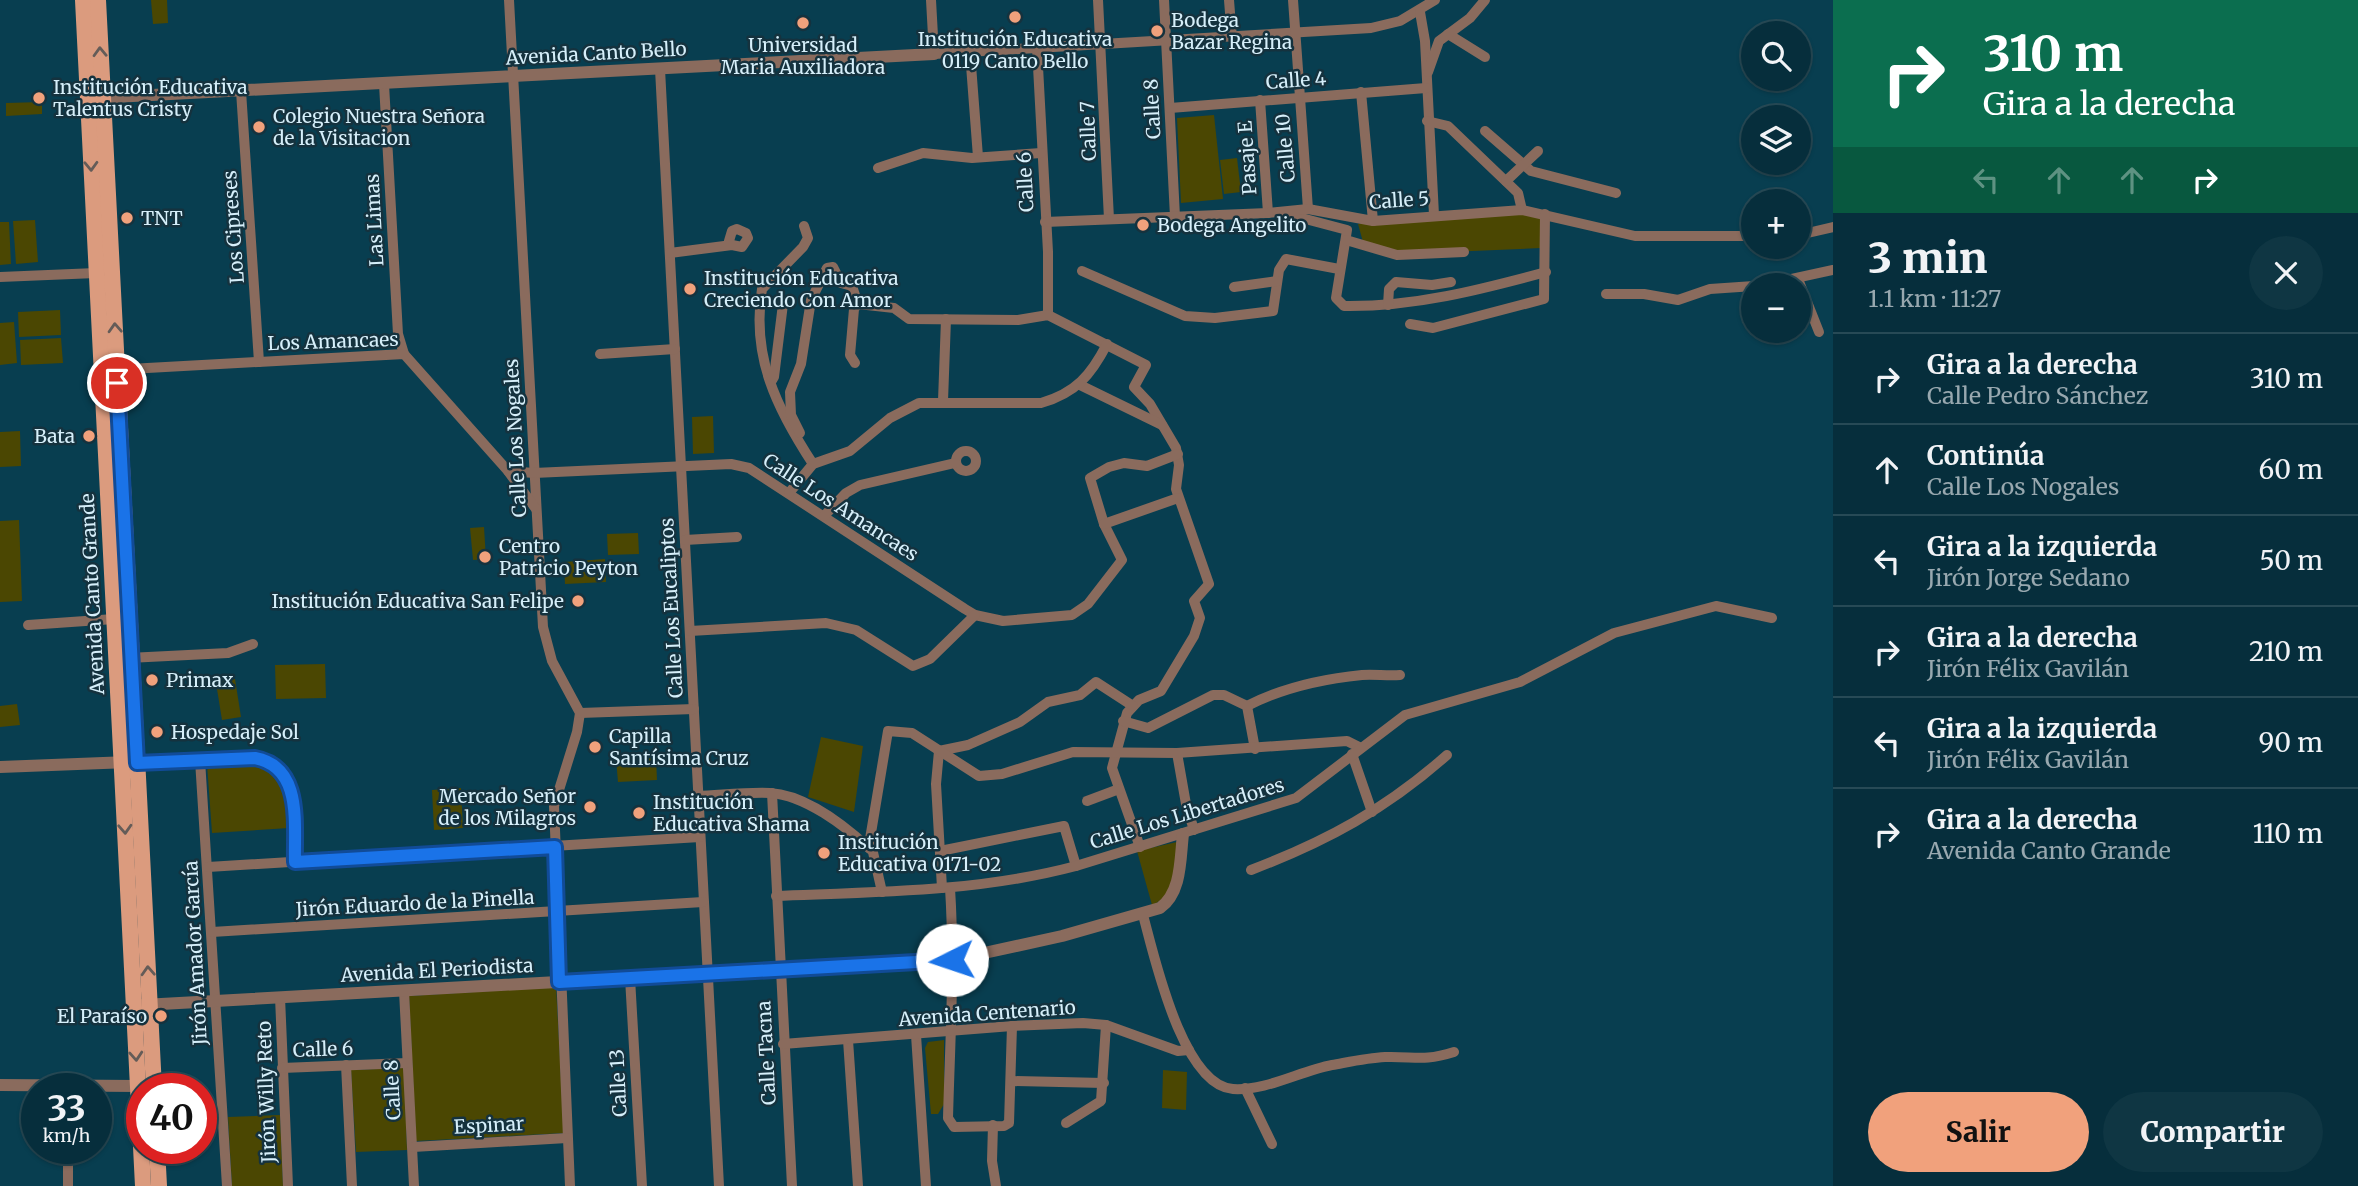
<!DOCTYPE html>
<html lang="es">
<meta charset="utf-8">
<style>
:root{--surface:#062e3c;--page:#0f3643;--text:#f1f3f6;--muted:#98a8af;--line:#274a56;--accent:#f1a17c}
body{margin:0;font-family:Merriweather,serif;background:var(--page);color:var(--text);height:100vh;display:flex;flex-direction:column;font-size:26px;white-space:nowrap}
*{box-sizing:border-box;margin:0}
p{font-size:23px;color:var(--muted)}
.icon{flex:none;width:38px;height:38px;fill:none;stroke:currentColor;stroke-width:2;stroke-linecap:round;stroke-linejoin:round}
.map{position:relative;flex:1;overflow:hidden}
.details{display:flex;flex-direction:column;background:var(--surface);width:525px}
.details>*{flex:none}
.guide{background:#0b6e4f;color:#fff;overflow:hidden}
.buttons{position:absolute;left:1741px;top:21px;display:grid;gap:14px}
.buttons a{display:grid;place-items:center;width:70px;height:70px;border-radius:50%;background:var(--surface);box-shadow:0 2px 5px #0004,0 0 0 2px var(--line);font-size:35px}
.speed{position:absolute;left:21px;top:1073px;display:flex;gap:14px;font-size:35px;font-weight:700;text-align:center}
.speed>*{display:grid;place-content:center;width:91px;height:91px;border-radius:50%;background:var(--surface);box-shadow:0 2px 5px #0004,0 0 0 2px var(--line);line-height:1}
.speed small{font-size:18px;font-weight:400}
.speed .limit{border:10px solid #d22;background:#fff;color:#111}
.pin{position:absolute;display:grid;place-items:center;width:60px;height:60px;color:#fff;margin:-30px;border:4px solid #fff;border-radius:50%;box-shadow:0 2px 7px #0007}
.me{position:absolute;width:77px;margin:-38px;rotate:266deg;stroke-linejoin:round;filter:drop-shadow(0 0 5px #0008)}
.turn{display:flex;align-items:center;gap:24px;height:147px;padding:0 35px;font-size:32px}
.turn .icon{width:91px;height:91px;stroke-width:2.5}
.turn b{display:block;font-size:49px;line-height:60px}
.lanes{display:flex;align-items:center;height:66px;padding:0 35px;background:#0003;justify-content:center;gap:35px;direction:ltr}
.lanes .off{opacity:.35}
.round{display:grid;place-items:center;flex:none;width:74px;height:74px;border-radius:37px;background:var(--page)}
.head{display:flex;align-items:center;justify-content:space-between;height:119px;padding:0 35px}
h1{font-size:42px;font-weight:800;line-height:52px}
.button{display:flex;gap:14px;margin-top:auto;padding:14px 35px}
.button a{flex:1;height:80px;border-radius:42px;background:var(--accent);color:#111;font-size:28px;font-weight:800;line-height:80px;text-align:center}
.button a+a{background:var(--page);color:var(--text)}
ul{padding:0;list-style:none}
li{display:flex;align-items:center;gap:21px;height:91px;padding:0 35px;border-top:2px solid var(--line)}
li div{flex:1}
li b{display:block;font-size:26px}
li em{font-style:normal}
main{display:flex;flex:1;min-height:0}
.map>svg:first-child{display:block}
.green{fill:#4b4702}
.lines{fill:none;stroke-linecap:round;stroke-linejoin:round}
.minor{stroke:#8a6b5d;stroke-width:10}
.tertiary{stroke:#8a6b5d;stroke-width:12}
.primary{stroke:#db9b7e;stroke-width:16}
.oneway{stroke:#645c58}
.route-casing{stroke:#114b97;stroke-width:18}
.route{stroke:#1a73e8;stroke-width:12}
.poi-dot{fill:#f1a17c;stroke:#15323e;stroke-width:2.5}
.labels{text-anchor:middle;stroke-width:5;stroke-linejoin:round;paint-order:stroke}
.poi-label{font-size:19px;fill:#d6effa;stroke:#15323e;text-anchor:start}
.street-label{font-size:19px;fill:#d6effa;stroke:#15323e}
</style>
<main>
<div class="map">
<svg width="1833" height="1186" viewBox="0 0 1833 1186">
<rect width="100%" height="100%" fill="#083e50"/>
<!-- green -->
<g class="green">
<path d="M151 0H167L168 23 153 24Z"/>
<path d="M42 102V114L6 116V103Z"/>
<path d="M1214 115 1223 199 1181 203 1177 118Z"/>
<path d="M1237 158 1241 192 1224 194 1220 160Z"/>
<path d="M1523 213 1542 219 1541 248 1401 254 1363 242 1358 224Z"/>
<path d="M35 220 38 262 16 264 13 221Z"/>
<path d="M0 222H9L11 264 0 265Z"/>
<path d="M60 310 61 335 19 337 18 312Z"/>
<path d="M14 322 17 363 0 365V323Z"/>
<path d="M61 338 63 363 21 365 20 340Z"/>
<path d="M713 416 714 453 693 454 692 417Z"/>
<path d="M20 431 21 466 0 467V432Z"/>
<path d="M19 520 22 601 0 602V521Z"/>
<path d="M484 527 486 559 473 560 470 528Z"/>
<path d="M638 533 639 554 608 555 607 534Z"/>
<path d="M605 559 606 582 565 584 564 562Z"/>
<path d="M325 664 326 698 276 699 275 665Z"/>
<path d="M235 679 241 717 222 720 216 683Z"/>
<path d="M17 704 20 725 0 727V706Z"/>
<path d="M821 737 863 746 854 812 808 797Z"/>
<path d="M656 758 657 780 618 782 616 759Z"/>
<path d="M253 762C289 771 290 795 289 828L212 833 207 764Z"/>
<path d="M461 788 463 828 434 830 432 790Z"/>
<path d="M1177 842C1175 866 1177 895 1152 905L1137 851Z"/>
<path d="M556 987 564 1133 416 1141 409 996Z"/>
<path d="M944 1040V1104L938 1114H931L925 1048 928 1042Z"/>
<path d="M404 1068 407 1150 356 1152 351 1070Z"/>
<path d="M1163 1070 1187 1072 1186 1110 1162 1108Z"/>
<path d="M280 1115 283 1186H232L228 1117Z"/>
</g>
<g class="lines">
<!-- minor -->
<g class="minor">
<path d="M509 0 543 627 552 661 580 713 577 732 554 806 570 1186"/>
<path d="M931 0 934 54 1371 28 1400 21 1435 0"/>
<path d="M1098 0 1109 219"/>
<path d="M1164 0 1175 217"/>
<path d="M1229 0 1232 38"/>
<path d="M1293 0 1308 209"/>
<path d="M1420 12 1425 41 1434 215"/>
<path d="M1448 34 1485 57"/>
<path d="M1037 48 1048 252V315"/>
<path d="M970 52 978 157"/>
<path d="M660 69 719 1186"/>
<path d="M1428 72 1439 41 1470 18 1485 0"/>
<path d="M384 84 398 334 404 354"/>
<path d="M241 91 259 362"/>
<path d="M1361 92 1373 221"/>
<path d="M1260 100 1268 213"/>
<path d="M1170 108 1426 88"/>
<path d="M1427 121 1448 126 1518 193 1522 210"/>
<path d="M1485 131 1531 171 1616 193"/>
<path d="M878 168 923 153 972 158 1041 153"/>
<path d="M1506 181 1538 151"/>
<path d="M1279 212 1347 230 1336 298 1344 306C1414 307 1479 290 1546 272"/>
<path d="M1045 222 1268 213 1308 209 1373 221 1522 210 1635 236H1754"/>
<path d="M804 226 808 238 803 247 762 289C751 357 777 409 813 464"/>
<path d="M1799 235 1833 227"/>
<path d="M1346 240 1397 255 1464 252"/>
<path d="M670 253 732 245 742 247 748 238 746 233 737 229 732 231 729 241 732 245"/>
<path d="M1082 271 1185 316 1215 318 1273 311 1279 270 1286 259 1339 269"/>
<path d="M0 277 96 273"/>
<path d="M1798 279 1819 332"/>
<path d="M1764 285 1833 270"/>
<path d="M1234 287 1277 281"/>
<path d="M1606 294H1644L1678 300 1710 289 1754 286"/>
<path d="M1388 305 1389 289 1396 282 1432 285 1451 282"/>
<path d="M1410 324 1433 328 1544 299 1545 214"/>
<path d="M600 354 675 349"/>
<path d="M855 363 850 355 854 309 858 304 894 308 909 319 1018 320 1048 315 1146 365 1134 387 1150 404 1176 448 1179 465 1176 489 1209 584 1194 601 1200 618 1194 636 1161 691 1139 700 1127 713 1112 768 1140 847"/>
<path d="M111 370 404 354 508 471 536 509"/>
<path d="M771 382 774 377 783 304"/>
<path d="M1080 385 1162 425"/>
<path d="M943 401 946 319"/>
<path d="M800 433 791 415 790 392 801 364 811 300 827 268 833 267 841 283 852 286 858 304"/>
<circle cx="966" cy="461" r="10"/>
<path d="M508 471 534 473 731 464 749 468 965 609 975 615 1003 621 1072 615 1088 604 1122 560 1104 524 1090 478 1109 467 1124 463 1147 466 1178 454"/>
<path d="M789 493 813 464 850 451 890 418 919 403H1041C1076 393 1091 375 1107 344"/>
<path d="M824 516 846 493 860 485 955 463"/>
<path d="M1104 524 1178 498"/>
<path d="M685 540 737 537"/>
<path d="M28 625 114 619"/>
<path d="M690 631 826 623 856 630 913 666 930 659 975 615"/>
<path d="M128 658 228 653 253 644"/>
<path d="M1247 706C1282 688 1322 679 1362 675 1374 674 1387 676 1400 675"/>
<path d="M580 713 694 709"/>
<path d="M1123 721 1148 728 1213 695H1224L1247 706 1255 749"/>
<path d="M939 751 968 745 1020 722 1048 702 1080 695 1096 682 1133 706"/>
<path d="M939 751 936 784 942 888"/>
<path d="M1177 753 1186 804 1194 830"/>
<path d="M1352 754 1372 812"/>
<path d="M200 760 227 1186"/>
<path d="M137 763 255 758C303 767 294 824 295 862"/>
<path d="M772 793 792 1186"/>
<path d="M698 796C722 795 746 792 770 793 805 795 845 826 870 849"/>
<path d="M1087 801 1119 789"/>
<path d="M940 851 1064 826 1076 866"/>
<path d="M208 867 700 837"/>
<path d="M1251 870C1327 841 1386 809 1447 755"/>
<path d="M950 888C955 965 950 1041 948 1118L954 1127 1004 1126 1009 1123 1012 1026"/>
<path d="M882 892 870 839 888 731 912 733 979 776 1002 774 1073 752 1177 753 1347 741 1359 747"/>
<path d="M776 896C877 892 978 892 1076 866L1296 798 1405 715 1520 682 1614 633 1716 606 1772 618"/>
<path d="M1143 915C1154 955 1182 1085 1233 1089 1266 1091 1300 1071 1332 1065 1349 1062 1367 1058 1385 1057 1415 1056 1422 1062 1454 1052"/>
<path d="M212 932 703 902"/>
<path d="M630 978 642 1186"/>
<path d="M404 991 414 1186"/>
<path d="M280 997 288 1186"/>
<path d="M916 1035 926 1186"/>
<path d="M848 1040 858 1186"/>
<path d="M783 1044 1012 1026 1083 1023 1106 1025 1178 1051 1189 1050"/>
<path d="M346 1065 352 1186"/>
<path d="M282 1068 407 1063"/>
<path d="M1012 1081 1104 1083"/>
<path d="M1245 1088 1272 1144"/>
<path d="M1066 1123 1101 1101 1106 1025"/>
<path d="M993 1125 992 1161 996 1186"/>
<path d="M413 1147 567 1138"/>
<path d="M68 1186V1148"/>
</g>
<!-- tertiary -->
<g class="tertiary">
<path d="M95 98 934 54"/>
<path d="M0 767 129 762"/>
<path d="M143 1005 952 960 1062 936 1160 908C1182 892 1180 859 1183 834"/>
<path d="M0 1085 138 1086"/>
</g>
<!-- primary -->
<g class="primary">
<path d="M83 0 143 1186"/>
<path d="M98 0 154 1088"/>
<path d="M157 1148 159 1186"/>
</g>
</g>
<!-- one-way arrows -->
<defs><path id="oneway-chevron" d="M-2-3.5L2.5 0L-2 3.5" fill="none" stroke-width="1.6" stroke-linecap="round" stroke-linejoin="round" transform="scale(1.75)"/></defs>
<g class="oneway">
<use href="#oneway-chevron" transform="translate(100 52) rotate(-92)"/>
<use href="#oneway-chevron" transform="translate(91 166) rotate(88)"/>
<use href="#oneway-chevron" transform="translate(115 328) rotate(-93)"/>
<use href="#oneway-chevron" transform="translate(125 829) rotate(87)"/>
<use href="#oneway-chevron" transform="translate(148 971) rotate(-93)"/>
<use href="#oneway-chevron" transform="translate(136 1056) rotate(86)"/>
</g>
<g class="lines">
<defs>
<path id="route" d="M117 383 137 763 255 758C303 767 294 824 295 862L555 847 559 982 952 960"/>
</defs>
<!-- route casing -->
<use href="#route" class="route-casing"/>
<!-- route -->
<use href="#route" class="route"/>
</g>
<!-- markers -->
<g class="poi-dot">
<circle cx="1015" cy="17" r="7"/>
<circle cx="803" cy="23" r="7"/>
<circle cx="1157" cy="31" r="7"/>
<circle cx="39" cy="98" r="7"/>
<circle cx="259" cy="127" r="7"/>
<circle cx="127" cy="218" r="7"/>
<circle cx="1143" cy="225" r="7"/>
<circle cx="690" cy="289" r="7"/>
<circle cx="89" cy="436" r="7"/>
<circle cx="485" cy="557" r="7"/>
<circle cx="578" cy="601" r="7"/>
<circle cx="152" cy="680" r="7"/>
<circle cx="157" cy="732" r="7"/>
<circle cx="595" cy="747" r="7"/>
<circle cx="590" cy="807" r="7"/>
<circle cx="639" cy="813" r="7"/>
<circle cx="824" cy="853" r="7"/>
<circle cx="161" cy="1016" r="7"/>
</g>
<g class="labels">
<!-- poi labels -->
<g class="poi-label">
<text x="1171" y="27">Bodega<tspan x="1171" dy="22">Bazar Regina</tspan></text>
<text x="1015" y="46" text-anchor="middle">Institución Educativa<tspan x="1015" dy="22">0119 Canto Bello</tspan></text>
<text x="803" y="52" text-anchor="middle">Universidad<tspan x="803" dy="22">Maria Auxiliadora</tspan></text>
<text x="53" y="94">Institución Educativa<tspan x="53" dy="22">Talentus Cristy</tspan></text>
<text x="273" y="123">Colegio Nuestra Señora<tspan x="273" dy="22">de la Visitacion</tspan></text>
<text x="141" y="225">TNT</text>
<text x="1157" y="232">Bodega Angelito</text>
<text x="704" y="285">Institución Educativa<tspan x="704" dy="22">Creciendo Con Amor</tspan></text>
<text x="75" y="443" text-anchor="end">Bata</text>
<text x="499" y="553">Centro<tspan x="499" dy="22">Patricio Peyton</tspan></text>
<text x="564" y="608" text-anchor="end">Institución Educativa San Felipe</text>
<text x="166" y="687">Primax</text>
<text x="171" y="739">Hospedaje Sol</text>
<text x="609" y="743">Capilla<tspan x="609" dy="22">Santísima Cruz</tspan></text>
<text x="576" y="803" text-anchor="end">Mercado Señor<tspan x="576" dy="22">de los Milagros</tspan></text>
<text x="653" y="809">Institución<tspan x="653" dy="22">Educativa Shama</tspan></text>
<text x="838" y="849">Institución<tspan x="838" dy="22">Educativa 0171-02</tspan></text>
<text x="147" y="1023" text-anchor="end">El Paraíso</text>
</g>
<!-- street labels -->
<g class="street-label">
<text transform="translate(596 53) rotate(-3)" y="7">Avenida Canto Bello</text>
<text transform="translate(1296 80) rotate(-4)" y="7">Calle 4</text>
<text transform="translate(1152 109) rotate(-93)" y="7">Calle 8</text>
<text transform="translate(1088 131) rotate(-92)" y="7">Calle 7</text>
<text transform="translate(1285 148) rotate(-95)" y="7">Calle 10</text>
<text transform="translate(1247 158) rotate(-94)" y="7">Pasaje E</text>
<text transform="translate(1025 182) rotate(-93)" y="7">Calle 6</text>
<text transform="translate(1399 200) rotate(-4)" y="7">Calle 5</text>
<text transform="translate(374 220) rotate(-93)" y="7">Las Limas</text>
<text transform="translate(233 227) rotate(-94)" y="7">Los Cipreses</text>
<text transform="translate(333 341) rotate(-2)" y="7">Los Amancaes</text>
<text transform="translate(515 438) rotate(-93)" y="7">Calle Los Nogales</text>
<text transform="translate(841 507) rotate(33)" y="7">Calle Los Amancaes</text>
<text transform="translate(92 594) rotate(-93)" y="7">Avenida Canto Grande</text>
<text transform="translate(671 608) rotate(-93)" y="7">Calle Los Eucaliptos</text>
<text transform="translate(1187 813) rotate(-17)" y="7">Calle Los Libertadores</text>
<text transform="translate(415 903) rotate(-3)" y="7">Jirón Eduardo de la Pinella</text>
<text transform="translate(195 953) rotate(-93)" y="7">Jirón Amador García</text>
<text transform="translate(437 970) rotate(-3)" y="7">Avenida El Periodista</text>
<text transform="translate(987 1013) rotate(-4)" y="7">Avenida Centenario</text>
<text transform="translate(323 1049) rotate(-2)" y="7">Calle 6</text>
<text transform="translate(766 1053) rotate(-93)" y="7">Calle Tacna</text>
<text transform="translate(618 1083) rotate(-93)" y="7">Calle 13</text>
<text transform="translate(392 1090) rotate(-93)" y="7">Calle 8</text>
<text transform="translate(266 1092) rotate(-92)" y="7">Jirón Willy Reto</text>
<text transform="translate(489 1125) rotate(-3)" y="7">Espinar</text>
</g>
</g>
</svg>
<div class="buttons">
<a><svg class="icon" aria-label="search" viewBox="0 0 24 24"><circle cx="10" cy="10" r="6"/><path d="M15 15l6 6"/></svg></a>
<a><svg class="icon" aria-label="layers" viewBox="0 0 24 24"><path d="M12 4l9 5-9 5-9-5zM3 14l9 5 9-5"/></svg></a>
<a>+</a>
<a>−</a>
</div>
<div class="speed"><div>33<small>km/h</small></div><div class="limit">40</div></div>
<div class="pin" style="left:117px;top:383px;background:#d93025"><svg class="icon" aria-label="arrive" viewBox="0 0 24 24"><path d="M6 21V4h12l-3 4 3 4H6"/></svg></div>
<svg class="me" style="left:952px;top:960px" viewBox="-20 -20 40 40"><circle r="19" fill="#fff"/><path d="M0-13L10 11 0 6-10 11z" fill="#1a73e8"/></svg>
</div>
<section class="details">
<div class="guide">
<div class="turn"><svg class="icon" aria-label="right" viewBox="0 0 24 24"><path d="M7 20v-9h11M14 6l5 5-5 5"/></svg><div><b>310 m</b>Gira a la derecha</div></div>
<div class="lanes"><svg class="icon off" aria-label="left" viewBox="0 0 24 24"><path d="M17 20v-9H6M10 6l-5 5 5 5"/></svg><svg class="icon off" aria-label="ahead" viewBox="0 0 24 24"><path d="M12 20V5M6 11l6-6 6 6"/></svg><svg class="icon off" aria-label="ahead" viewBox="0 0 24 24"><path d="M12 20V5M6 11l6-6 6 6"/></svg><svg class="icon" aria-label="right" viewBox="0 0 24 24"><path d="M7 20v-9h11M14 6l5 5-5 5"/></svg></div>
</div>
<div class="head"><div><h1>3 min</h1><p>1.1 km · 11:27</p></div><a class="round"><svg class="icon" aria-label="close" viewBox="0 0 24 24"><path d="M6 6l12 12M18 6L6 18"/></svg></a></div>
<ul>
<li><svg class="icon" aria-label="right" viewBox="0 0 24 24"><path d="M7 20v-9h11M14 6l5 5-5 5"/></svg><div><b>Gira a la derecha</b><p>Calle Pedro Sánchez</p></div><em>310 m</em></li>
<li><svg class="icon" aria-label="ahead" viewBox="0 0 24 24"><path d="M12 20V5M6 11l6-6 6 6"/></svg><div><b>Continúa</b><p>Calle Los Nogales</p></div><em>60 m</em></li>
<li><svg class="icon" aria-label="left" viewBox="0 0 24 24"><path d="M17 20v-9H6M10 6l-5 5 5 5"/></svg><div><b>Gira a la izquierda</b><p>Jirón Jorge Sedano</p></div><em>50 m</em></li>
<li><svg class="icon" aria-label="right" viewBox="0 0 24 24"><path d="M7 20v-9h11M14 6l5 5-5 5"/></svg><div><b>Gira a la derecha</b><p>Jirón Félix Gavilán</p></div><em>210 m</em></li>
<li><svg class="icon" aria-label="left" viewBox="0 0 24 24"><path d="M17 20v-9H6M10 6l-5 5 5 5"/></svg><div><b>Gira a la izquierda</b><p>Jirón Félix Gavilán</p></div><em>90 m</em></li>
<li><svg class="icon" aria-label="right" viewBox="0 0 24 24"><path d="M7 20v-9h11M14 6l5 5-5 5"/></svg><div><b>Gira a la derecha</b><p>Avenida Canto Grande</p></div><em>110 m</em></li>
</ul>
<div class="button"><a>Salir</a><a>Compartir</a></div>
</section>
</main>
